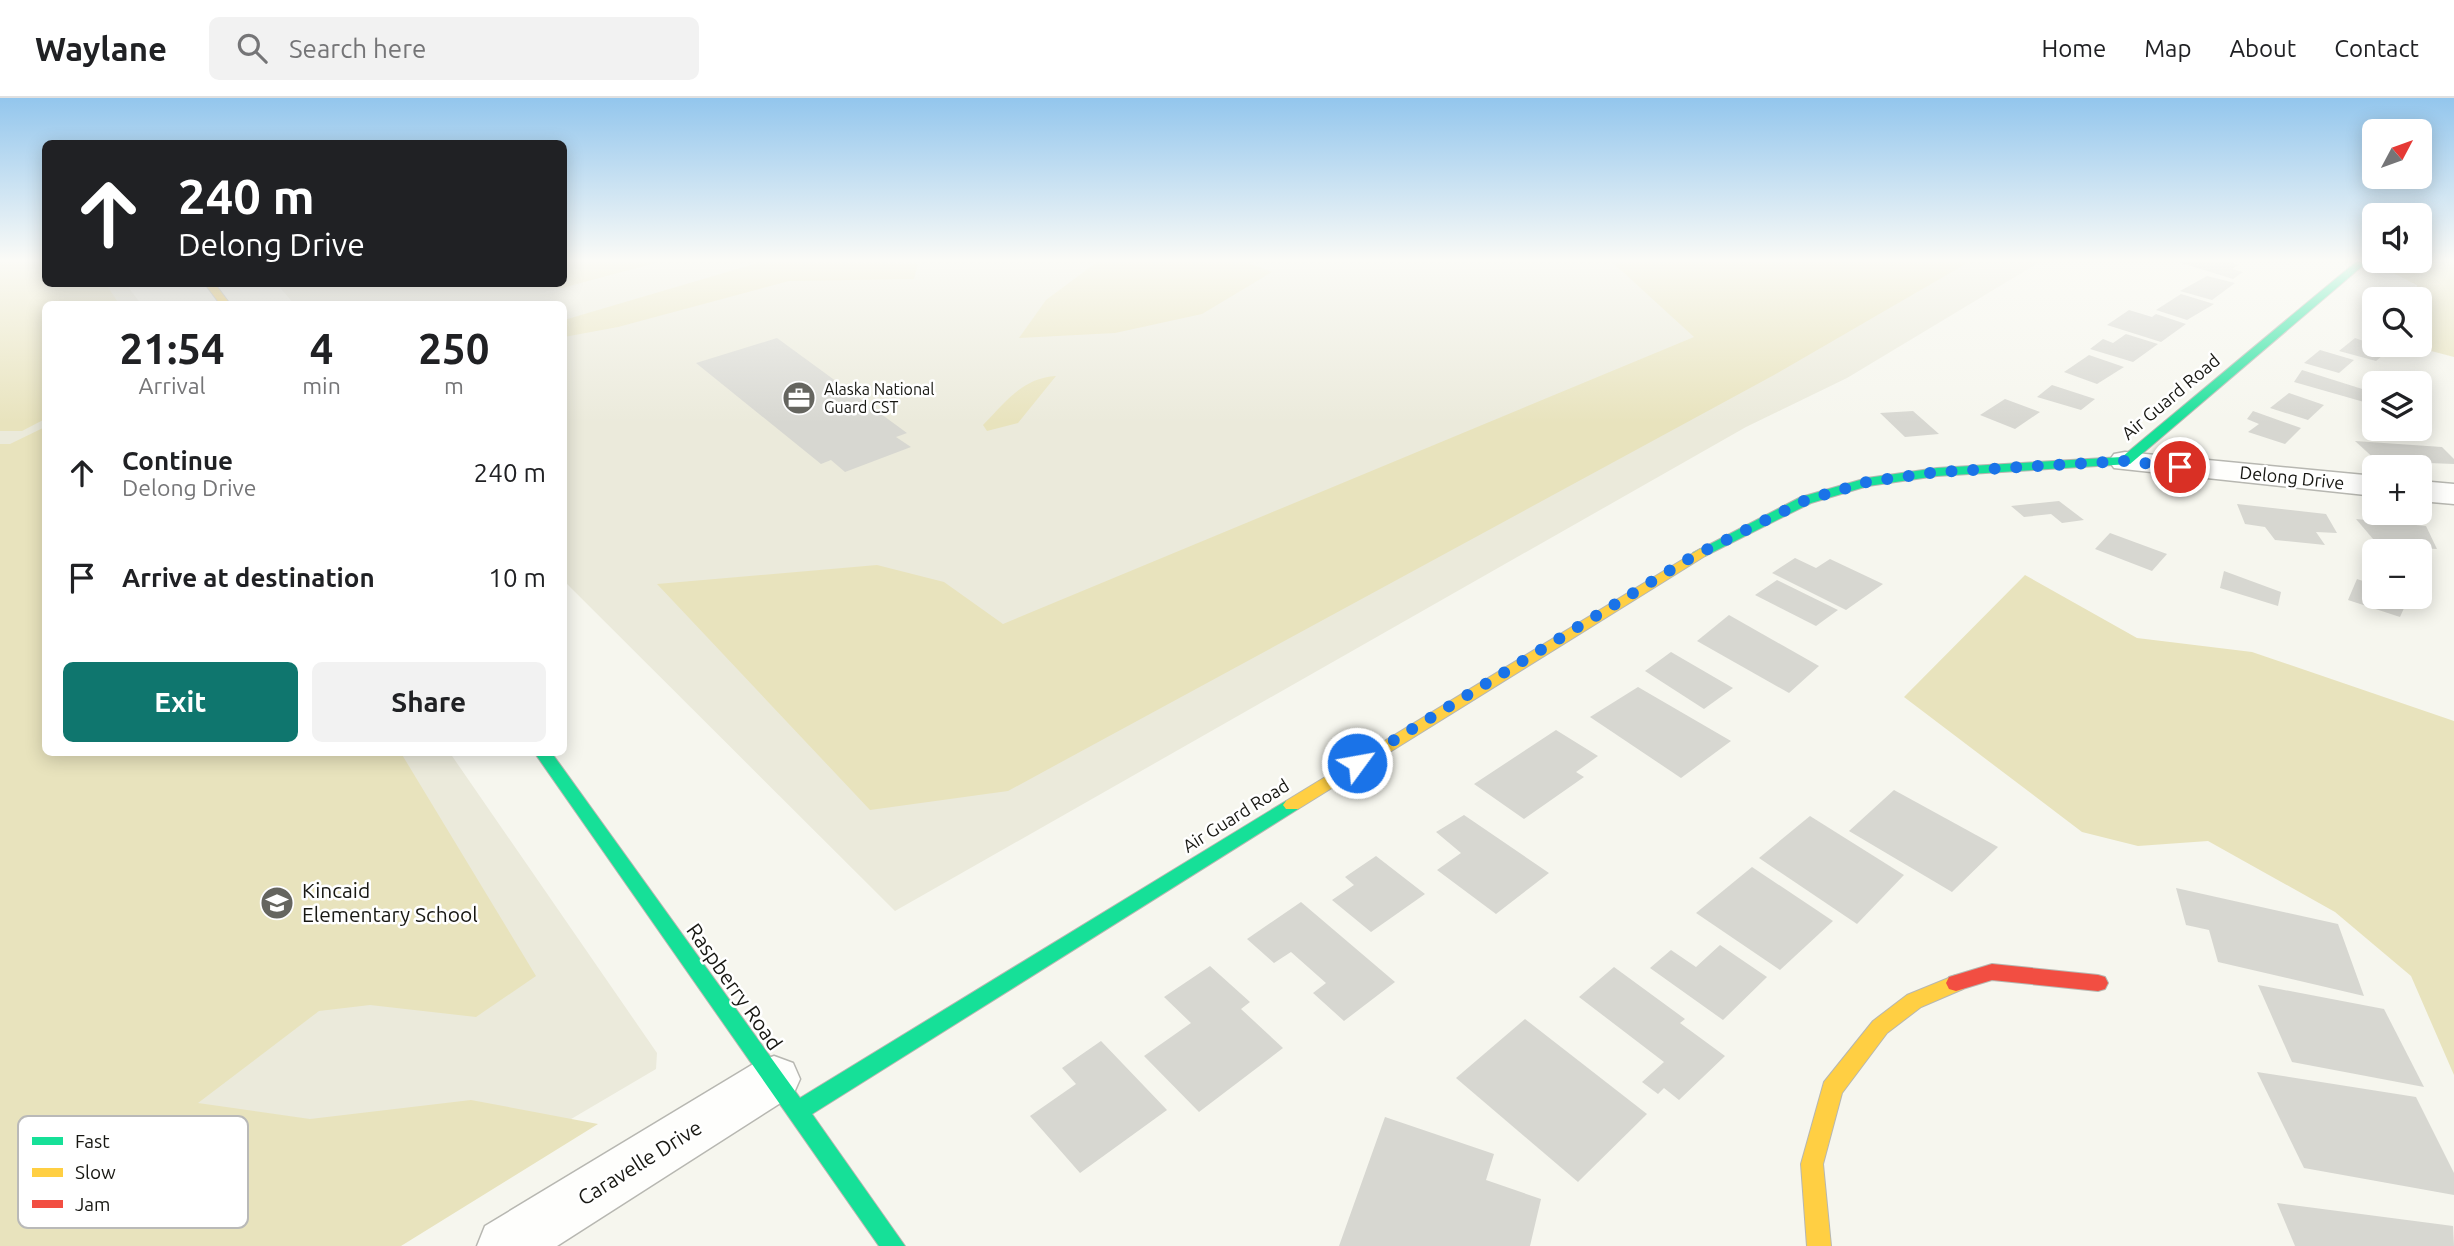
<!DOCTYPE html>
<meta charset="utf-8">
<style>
:root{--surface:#fff;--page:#f2f2f2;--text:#202124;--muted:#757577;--line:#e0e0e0;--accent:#0f766e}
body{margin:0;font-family:Ubuntu,sans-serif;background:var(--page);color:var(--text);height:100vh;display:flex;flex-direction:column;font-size:26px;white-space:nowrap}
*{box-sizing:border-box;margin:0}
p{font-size:23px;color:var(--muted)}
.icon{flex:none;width:38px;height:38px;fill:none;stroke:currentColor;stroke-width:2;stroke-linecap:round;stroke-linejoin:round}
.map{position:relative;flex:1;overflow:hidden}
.details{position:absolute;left:42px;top:203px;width:525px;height:455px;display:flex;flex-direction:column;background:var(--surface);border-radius:10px;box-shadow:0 4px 18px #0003}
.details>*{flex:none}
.hud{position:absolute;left:42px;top:42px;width:525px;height:147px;border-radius:10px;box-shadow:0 4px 18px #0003;background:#202124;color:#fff;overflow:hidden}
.needle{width:46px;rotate:49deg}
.controls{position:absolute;left:2362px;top:21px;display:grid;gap:14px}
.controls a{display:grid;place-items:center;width:70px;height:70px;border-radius:10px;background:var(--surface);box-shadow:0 4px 18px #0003;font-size:35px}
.pin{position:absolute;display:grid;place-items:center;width:60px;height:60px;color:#fff;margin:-30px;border:4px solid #fff;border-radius:50%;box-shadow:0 2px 7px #0007}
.me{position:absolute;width:77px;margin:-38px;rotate:58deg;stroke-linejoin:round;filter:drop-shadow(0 0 5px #0008)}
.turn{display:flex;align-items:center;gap:24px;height:147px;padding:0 21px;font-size:32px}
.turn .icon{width:91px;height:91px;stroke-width:2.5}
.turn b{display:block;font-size:49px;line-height:60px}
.eta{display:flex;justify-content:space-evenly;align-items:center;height:119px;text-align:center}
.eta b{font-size:42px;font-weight:700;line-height:49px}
.primary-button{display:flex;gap:14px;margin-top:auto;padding:14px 21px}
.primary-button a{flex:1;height:80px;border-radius:10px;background:var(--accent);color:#fff;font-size:28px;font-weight:700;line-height:80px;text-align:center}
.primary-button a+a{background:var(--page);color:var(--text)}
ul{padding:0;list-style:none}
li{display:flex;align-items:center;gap:21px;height:105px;padding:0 21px}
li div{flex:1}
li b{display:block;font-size:26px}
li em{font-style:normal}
header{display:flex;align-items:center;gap:42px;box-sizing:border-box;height:98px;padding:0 35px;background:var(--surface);border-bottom:2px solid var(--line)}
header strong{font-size:33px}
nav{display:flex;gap:38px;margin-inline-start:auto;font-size:24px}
.search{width:490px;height:63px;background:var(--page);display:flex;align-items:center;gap:18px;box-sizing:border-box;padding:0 24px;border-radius:10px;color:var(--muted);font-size:26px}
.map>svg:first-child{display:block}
.built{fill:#ebeadb}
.green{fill:#e8e3bd}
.building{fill:#d7d7d1}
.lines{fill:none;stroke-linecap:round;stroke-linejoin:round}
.street-casing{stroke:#b7b7b1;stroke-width:3}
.fast-casing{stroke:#b7b7b1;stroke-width:2}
.slow-casing{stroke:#b7b7b1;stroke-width:2}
.jam-casing{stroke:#b7b7b1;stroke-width:2}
.street{fill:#fefefc;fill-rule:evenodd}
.fast{fill:#16e098;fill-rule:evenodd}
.slow{fill:#ffcf43;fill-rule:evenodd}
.jam{fill:#f24e42;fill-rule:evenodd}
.route{stroke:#1a73e8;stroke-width:12;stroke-dasharray:0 21.6}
.labels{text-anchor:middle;stroke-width:5;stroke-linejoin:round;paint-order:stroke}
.far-poi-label{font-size:16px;fill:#171712;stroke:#fff;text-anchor:start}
.street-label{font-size:18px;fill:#171712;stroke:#fff}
.near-poi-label{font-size:21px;fill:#171712;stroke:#fff;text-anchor:start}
.near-street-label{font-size:21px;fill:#171712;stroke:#fff}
.key{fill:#fff;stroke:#b9b9b8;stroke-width:2}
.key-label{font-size:19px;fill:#171712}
</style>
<header>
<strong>Waylane</strong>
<div class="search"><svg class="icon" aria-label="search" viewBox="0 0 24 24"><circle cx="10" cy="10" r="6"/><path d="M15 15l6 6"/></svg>Search here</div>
<nav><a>Home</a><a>Map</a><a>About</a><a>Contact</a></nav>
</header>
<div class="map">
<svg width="2454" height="1148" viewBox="0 0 2454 1148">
<rect width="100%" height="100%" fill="#f6f6ee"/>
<!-- built -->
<g class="built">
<path d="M0 164H45L46 186H126L141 206H46V654L450 655 657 955 656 971 356 1148H0Z"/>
<path d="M564 164H2040L1847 280 1746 329 895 813 564 483V206H294L277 186H564Z"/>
</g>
<!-- green -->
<g class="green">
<path d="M0 164H45L46 186H106L119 206H46L45 321 22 333H0Z"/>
<path d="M564 164H659L562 190 430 186H564Z"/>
<path d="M761 164 918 166 914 181 789 183 618 229 564 239V222Z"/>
<path d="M1097 164H1246L1272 174 1202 216 1115 235 1019 240 1046 202Z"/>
<path d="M1612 164H1969L1774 277 1008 693 870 712 657 486 877 467 944 484 1003 526 1694 239Z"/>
<path d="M2418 164H2454V259L2412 248 2420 247V201H2416L2417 187 2393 175Z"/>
<path d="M1056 278 1018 325 987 333 983 327C1006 304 1022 280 1056 278Z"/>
<path d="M45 329 46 654 401 655 536 878 476 919 370 907 319 913 198 1005 310 1021 471 1002 598 1026 401 1148H0V346H10Z"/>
<path d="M2025 477 2137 540 2252 554 2454 623V977L2411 878 2335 814 2208 743 2138 748 2082 734 1904 599Z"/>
</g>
<!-- building -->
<g class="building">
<path d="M2178 164H2230L2238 167 2232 171 2243 174 2233 181Z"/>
<path d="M2207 178 2235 185 2212 202 2180 193Z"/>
<path d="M2181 196 2214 206 2187 222 2156 212Z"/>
<path d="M2129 212 2152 219 2156 216 2186 226 2161 244 2107 227Z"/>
<path d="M2126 236 2158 246 2133 264 2090 251 2103 241 2113 245Z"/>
<path d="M777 240 907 335 896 339 911 349 845 374 831 362 821 366 696 265Z"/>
<path d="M2355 240 2375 247 2390 251 2376 263 2339 253Z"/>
<path d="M2320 252 2354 262 2339 275 2304 265Z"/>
<path d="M2089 257 2124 269 2097 286 2064 274Z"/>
<path d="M2302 272 2375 295V302L2371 306 2294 284Z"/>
<path d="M2052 287 2095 301 2081 312 2037 299Z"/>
<path d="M2289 295 2324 307 2308 322 2270 310Z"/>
<path d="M2005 301 2040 314 2015 331 1980 317Z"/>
<path d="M1913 313 1939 336 1905 339 1880 315Z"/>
<path d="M2253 313 2301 330 2285 346 2248 334 2259 326 2247 321Z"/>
<path d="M2355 343 2442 349 2454 361V366L2377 363Z"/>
<path d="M2059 403 2084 422 2062 425 2051 416 2024 419 2011 408Z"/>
<path d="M2237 406 2326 416 2337 435 2316 434 2325 447 2275 442 2265 429 2245 426Z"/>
<path d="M2356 421 2426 428 2437 451 2379 448Z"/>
<path d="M2110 435 2167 456 2152 473 2095 451Z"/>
<path d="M1795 460 1816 470 1830 461 1883 486 1846 512 1772 475Z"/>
<path d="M2224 473 2281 494 2278 508 2220 490Z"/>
<path d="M2357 481 2375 487V499H2409L2400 519 2348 502Z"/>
<path d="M1777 482 1838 512 1816 528 1755 497Z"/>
<path d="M1729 517 1819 568 1789 595 1697 543Z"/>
<path d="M1671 554 1733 590 1704 611 1645 573Z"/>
<path d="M1638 589 1731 643 1681 680 1590 619Z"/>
<path d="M1556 632 1598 658 1576 674 1584 679 1524 721 1474 686Z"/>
<path d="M1894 692 1998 749 1952 794 1849 733Z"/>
<path d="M1464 717 1549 775 1496 816 1437 772 1461 755 1436 734Z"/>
<path d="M1810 718 1904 777 1857 826 1759 760Z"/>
<path d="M1376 758 1425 796 1371 834 1332 802 1354 787 1345 779Z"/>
<path d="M1752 769 1833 823 1780 872 1696 815Z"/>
<path d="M2176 790 2338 826 2364 898 2218 864 2209 832 2186 827Z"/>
<path d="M1301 804 1395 884 1344 923 1313 895 1326 885 1291 854 1274 865 1247 841Z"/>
<path d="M1720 847 1767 879 1723 922 1650 870 1671 852 1696 869Z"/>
<path d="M1210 868 1250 904 1241 911 1283 950 1199 1014 1144 958 1191 925 1164 899Z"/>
<path d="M1614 869 1685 921 1680 925 1725 958 1679 1002 1664 990 1658 996 1642 984 1664 964 1579 899Z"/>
<path d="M2258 887 2384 911 2424 989 2292 964Z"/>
<path d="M1525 921 1647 1016 1578 1084 1456 980Z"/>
<path d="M1101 943 1167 1012 1080 1075 1030 1018 1076 986 1062 970Z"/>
<path d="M2257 974 2416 999 2454 1075V1097L2304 1070Z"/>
<path d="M1385 1019 1494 1056 1486 1082 1541 1101 1530 1148H1339Z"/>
<path d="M2277 1105 2453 1128 2454 1148H2295Z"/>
</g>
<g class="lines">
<defs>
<g id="street">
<path d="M2125 354 2375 378V398L2114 370 2109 363 2114 356Z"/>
<path d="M2420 383 2454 386V406L2420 403Z"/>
<path d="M774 958 793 965 800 981 793 997 557 1148H477L485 1128 755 965Z"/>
</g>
<g id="fast">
<path d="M2356 164H2367L2130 366 1937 378 1868 388 1811 405 1705 458H1695L1693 455 1801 399 1867 380 1937 370 2122 359Z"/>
<path d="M534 654H551L800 1000 1286 703H1298L1301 707 1298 711 812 1016 905 1148H879Z"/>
</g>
<g id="slow">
<path d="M205 186H215L230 206H220Z"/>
<path d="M1700 451 1705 452 1707 455 1705 458 1298 711H1286L1283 707 1286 703Z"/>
<path d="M1956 877 1963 879 1966 885 1963 891 1921 909 1887 935 1842 995 1823 1066 1831 1148H1807L1801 1066 1824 984 1873 923 1907 897Z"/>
</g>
<path id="jam" d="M1992 866 2098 877 2105 879 2108 885 2105 891 2098 893 1992 882 1956 893 1949 891 1946 885 1949 879Z"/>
</defs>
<!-- street casing -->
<use href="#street" class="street-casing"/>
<!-- fast casing -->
<use href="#fast" class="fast-casing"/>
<!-- slow casing -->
<use href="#slow" class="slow-casing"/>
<!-- jam casing -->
<use href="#jam" class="jam-casing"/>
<!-- street -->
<use href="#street" class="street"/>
<!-- fast -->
<use href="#fast" class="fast"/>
<!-- slow -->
<use href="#slow" class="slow"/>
<!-- jam -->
<use href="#jam" class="jam"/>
</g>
<!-- sky -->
<linearGradient id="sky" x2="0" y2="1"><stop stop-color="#93c6ed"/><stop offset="0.5" stop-color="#fbfbf7"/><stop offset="1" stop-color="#fbfbf7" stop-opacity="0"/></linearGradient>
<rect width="2454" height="325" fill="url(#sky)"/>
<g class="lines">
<!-- route -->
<path class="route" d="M1357 665 1690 460 1806 402 1867 384 1937 374 2125 363 2180 369"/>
</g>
<!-- icons -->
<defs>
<symbol id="office-disc" viewBox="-11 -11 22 22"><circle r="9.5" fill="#65655f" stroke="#fff"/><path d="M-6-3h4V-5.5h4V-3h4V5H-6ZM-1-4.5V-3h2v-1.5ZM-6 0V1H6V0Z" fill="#fff"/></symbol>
<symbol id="school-disc" viewBox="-11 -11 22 22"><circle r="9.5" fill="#65655f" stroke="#fff"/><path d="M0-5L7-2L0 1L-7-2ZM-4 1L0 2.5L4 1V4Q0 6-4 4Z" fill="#fff"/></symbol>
</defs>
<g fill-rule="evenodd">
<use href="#office-disc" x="780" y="281" width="38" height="38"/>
<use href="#school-disc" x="258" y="786" width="38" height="38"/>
</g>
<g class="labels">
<!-- far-poi labels -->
<g class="far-poi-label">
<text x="824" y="297">Alaska National<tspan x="824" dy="18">Guard CST</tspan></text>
</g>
<!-- street labels -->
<g class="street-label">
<text transform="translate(2171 299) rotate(-40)" y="6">Air Guard Road</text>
<text transform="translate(2292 380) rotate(6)" y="6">Delong Drive</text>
<text transform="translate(1236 718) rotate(-32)" y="6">Air Guard Road</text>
</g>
<!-- near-poi labels -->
<g class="near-poi-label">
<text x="302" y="800">Kincaid<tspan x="302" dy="24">Elementary School</tspan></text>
</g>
<!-- near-street labels -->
<g class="near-street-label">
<text transform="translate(734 889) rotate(55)" y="7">Raspberry Road</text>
<text transform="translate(640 1065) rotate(-32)" y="7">Caravelle Drive</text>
</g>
</g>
<!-- legend -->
<rect x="18" y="1018" width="230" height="112" rx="10" class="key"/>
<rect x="32" y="1039" width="31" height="8" fill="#16e098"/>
<rect x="32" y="1070" width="31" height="9" fill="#ffcf43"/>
<rect x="32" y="1102" width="31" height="8" fill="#f24e42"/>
<g class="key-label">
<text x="75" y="1050">Fast</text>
<text x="75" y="1081">Slow</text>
<text x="75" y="1113">Jam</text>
</g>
</svg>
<div class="controls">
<a><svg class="needle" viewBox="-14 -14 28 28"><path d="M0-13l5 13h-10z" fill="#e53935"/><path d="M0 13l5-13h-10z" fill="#757577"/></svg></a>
<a><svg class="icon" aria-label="sound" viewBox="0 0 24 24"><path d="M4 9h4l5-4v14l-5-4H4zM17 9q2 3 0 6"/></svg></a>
<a><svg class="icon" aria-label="search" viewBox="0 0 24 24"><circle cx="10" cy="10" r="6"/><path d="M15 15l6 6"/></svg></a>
<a><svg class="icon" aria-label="layers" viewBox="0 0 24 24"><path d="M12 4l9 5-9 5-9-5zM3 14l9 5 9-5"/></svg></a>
<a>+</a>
<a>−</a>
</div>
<div class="pin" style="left:2180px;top:369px;background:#d93025"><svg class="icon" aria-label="arrive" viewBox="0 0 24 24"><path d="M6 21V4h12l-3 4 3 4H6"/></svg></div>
<svg class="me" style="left:1357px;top:665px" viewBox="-20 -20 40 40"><circle r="17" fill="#1a73e8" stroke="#fff" stroke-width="3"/><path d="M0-11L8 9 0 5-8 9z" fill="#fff"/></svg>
<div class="hud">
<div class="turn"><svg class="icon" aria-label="ahead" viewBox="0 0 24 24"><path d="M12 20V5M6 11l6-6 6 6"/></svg><div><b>240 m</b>Delong Drive</div></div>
</div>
<section class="details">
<div class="eta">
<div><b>21:54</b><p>Arrival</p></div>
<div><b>4</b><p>min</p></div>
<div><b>250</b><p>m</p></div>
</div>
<ul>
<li><svg class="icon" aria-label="ahead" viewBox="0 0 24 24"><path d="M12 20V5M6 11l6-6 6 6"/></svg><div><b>Continue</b><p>Delong Drive</p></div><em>240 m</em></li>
<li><svg class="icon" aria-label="arrive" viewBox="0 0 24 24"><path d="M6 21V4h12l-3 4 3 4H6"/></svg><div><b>Arrive at destination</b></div><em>10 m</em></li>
</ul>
<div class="primary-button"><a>Exit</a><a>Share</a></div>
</section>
</div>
